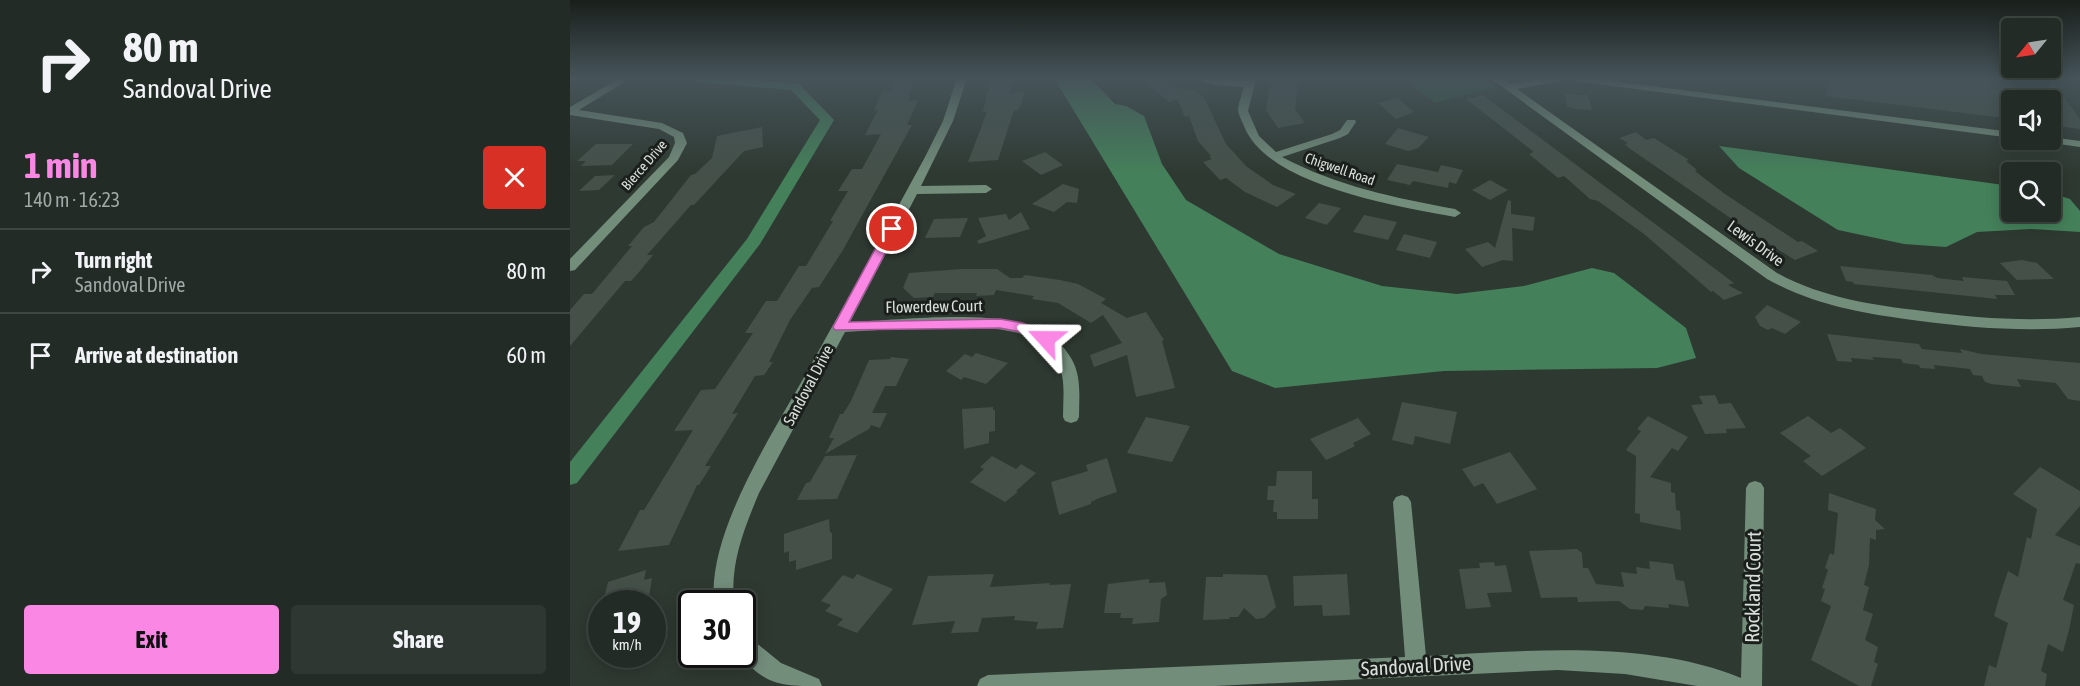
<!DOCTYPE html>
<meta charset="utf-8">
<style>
:root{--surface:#222b25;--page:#2e3732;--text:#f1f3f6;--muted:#a2a7a7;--line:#3f4742;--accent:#fb87e5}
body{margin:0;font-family:"Asap Condensed",sans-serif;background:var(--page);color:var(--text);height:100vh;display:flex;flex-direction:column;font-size:22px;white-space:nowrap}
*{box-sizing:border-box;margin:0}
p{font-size:20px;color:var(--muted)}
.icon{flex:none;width:33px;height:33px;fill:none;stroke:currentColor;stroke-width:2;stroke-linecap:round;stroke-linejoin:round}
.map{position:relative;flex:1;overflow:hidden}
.drawer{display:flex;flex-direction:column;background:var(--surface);width:570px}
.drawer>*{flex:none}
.banner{background:#222b25;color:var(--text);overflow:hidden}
.needle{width:39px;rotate:240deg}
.fabs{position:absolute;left:1431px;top:18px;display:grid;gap:12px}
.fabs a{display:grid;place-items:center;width:60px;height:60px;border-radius:6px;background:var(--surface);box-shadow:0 3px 15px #0003,0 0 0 2px var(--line);font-size:30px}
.speed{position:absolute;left:18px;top:590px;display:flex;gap:12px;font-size:30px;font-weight:700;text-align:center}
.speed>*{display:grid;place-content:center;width:78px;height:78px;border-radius:50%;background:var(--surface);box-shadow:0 3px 15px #0003,0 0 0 2px var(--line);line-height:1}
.speed small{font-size:15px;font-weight:400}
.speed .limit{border:3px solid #111;border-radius:9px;background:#fff;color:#111}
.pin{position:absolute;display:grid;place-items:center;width:51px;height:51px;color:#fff;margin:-26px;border:3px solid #fff;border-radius:50%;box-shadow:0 2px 6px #0007}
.me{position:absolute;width:66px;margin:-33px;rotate:294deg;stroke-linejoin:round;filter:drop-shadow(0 0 4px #0008)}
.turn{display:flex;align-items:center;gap:21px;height:126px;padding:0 24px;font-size:27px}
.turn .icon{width:78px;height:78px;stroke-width:2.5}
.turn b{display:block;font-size:42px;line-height:51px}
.round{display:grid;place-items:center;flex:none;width:63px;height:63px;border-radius:6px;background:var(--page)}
.summary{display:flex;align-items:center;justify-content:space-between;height:102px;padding:0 24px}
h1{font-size:36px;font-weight:700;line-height:45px;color:var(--accent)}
.primary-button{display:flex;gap:12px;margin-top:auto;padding:12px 24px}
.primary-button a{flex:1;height:69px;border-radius:6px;background:var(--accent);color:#111;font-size:24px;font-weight:700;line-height:69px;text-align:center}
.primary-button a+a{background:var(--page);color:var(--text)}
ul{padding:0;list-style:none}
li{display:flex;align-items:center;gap:18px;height:84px;padding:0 24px;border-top:2px solid var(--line)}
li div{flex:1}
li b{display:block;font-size:22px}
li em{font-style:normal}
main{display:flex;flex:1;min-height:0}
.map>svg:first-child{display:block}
.green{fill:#2d573c}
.water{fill:#44805a}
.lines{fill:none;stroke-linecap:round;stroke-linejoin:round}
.canal{fill:#44805a;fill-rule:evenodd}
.building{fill:#445048}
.minor{fill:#738d7b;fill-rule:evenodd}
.route{fill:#fb87e5;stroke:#a35895;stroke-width:1.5}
.labels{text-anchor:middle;stroke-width:6;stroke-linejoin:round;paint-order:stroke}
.far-street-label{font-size:14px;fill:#d9e0db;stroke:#1a1f1b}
.street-label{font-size:16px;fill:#d9e0db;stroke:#1a1f1b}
.near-street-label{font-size:20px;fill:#d9e0db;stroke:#1a1f1b}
</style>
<main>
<section class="drawer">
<div class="banner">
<div class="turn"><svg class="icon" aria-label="right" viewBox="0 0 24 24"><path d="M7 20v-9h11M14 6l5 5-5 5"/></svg><div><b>80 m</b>Sandoval Drive</div></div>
</div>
<div class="summary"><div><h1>1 min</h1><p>140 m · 16:23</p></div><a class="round" style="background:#d93025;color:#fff"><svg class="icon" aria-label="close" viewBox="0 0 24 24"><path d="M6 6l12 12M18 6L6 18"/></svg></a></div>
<ul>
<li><svg class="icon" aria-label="right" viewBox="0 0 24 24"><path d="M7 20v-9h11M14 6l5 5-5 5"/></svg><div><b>Turn right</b><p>Sandoval Drive</p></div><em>80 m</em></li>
<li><svg class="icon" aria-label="arrive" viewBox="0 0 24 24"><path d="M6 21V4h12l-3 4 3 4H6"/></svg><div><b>Arrive at destination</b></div><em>60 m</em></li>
</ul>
<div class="primary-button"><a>Exit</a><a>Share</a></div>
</section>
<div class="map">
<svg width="1510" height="686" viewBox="0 0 1510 686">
<rect width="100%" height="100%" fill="#2e3931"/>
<!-- green -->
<path class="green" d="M833 78H914L926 87 865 103Z"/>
<!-- water -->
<g class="water">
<path d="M484 78H520L545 104 556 106 574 116 592 164 616 200 709 254 812 286 887 294 954 286 1022 268 1044 273 1116 328 1126 358 1087 368 874 371 705 388 662 371Z"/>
<path d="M1149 146 1441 186 1442 212H1480L1481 193 1500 199 1510 211V232L1461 229 1407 232 1376 247 1334 244 1268 230 1169 168Z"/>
</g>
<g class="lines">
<!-- canal -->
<path class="canal" d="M122 78H162L229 84 264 120 190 244 7 483 0 485V462L177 239 250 120 221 90 128 82Z"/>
</g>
<!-- building -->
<g class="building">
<path d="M325 78H346L338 96H340L338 101 348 100 337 125H342L273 250 249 287 242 288 220 320 199 362H203L194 375 185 376 162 414 168 413 135 466H141L129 485H127L99 545 48 551 70 510H74L123 430 104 431 131 390 145 389 183 333H175L196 301H207L229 266H236L263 221H260L278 191H268L282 169H292L311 134 295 135 308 110H304L312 92H320Z"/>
<path d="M421 78H444L440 93 454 92 452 103 448 110H444L428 160 398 162 417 112H413Z"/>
<path d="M571 78H594L615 91 620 89 634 97 656 144 676 166 703 185 726 194 707 207 675 192 656 178 650 180 633 162 642 159 639 157 641 156 628 141 619 116 615 117 607 99 599 102Z"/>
<path d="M705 78H728L725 109 735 123 708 128 696 110 700 86Z"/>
<path d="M1257 78H1419L1442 80V119L1256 96Z"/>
<path d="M1480 78 1510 119V129L1480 125Z"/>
<path d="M995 94 1018 95 1022 110 1006 109 997 106Z"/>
<path d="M913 95 1164 283 1158 285 1173 293 1154 300 1143 291 1141 292 1074 234 1028 201 1020 199 994 176 988 178 959 154 964 152 896 99Z"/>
<path d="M828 98 844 112 826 119 808 103Z"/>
<path d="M192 127 193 147 174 151 124 205H121L77 255H83L70 271 61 281H55L0 346V310L14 294H22L62 246H58L74 227 84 222 121 175 125 174 142 158 147 136Z"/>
<path d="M828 128 859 137 848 148 838 151 815 144Z"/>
<path d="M1066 132 1076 140 1084 138 1119 160 1116 161 1127 170 1125 171 1155 194 1228 242 1232 241 1248 251 1225 260 1185 235 1059 148 1055 144 1058 143 1049 138Z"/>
<path d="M26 144H63L42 165 11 166 16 161H7Z"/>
<path d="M475 152 493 165 471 175 452 161Z"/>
<path d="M827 164 868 172 871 165 893 170 886 184 879 182 878 188 843 181 840 185 817 180Z"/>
<path d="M45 175 29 190 9 191 25 176Z"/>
<path d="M920 180 938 190 920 200 902 190Z"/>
<path d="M493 184 509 189 507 203 497 202 484 212 462 204Z"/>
<path d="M938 200 941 201V214L965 217 963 231 942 228 943 261 933 260 912 267 895 249 918 242 925 248Z"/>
<path d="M749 203 771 208 757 225 735 218Z"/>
<path d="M451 212 460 229 409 244 407 241 416 236 408 218 436 214 439 220Z"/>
<path d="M794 215 827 222 818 240 783 232Z"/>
<path d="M398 218 390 237 355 238 364 219Z"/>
<path d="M834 234 867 242 860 258 826 250Z"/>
<path d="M1452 260 1467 263 1484 279 1447 280 1430 263Z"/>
<path d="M1270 266 1362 275 1367 278 1394 281 1392 277 1437 281 1445 295H1425L1427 299 1284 284 1283 282 1276 281Z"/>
<path d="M391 269H427L440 278H452L455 275 490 280 508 284 536 299 531 303 557 318 576 312 594 340 592 341 605 388 566 397 557 355 524 367 520 355 552 343 533 315 521 323 488 303 462 299 464 296 426 290 424 295 406 296 407 293H365L363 297 344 298 333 288 339 273Z"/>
<path d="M1197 305 1231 322 1215 334 1202 328 1198 330 1190 326 1185 317Z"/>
<path d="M1257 334 1349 344 1352 349 1392 353 1390 349 1411 354 1510 363V401L1498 399 1486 383 1447 379 1451 387 1421 384 1415 382 1412 376 1403 375 1400 369 1364 365 1365 369 1350 368 1349 365 1333 363 1331 359 1302 357 1304 360 1281 358 1282 362 1267 361Z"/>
<path d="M406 353 438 363 416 384 394 377 391 380 376 371 395 354 402 357Z"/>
<path d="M321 357 339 359 326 386H315L302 413H317L310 428 301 425 299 429 255 454 264 438H259L270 414H273L281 401 299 360 320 359Z"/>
<path d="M1145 395 1149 404 1161 403 1176 428 1156 429 1157 433 1135 434 1121 405 1133 404 1129 396Z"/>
<path d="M832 402 887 412 880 444 845 436 843 445 822 440Z"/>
<path d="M423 407V410H425V431L419 432V443L394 449 392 409Z"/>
<path d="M1078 416 1118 437 1108 451 1102 448 1080 477 1101 483V492L1105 493 1106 510 1110 511 1111 530 1070 522V514L1065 513 1066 456 1056 450 1071 431 1067 429Z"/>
<path d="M1238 416 1261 433 1270 428 1296 448 1252 476 1233 461 1241 456 1210 433Z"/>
<path d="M576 417 620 426 602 462 557 453Z"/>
<path d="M788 418 801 434 783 443 785 446 765 456 756 460 740 439Z"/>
<path d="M940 452 967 489 927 504 913 483 904 487 892 469Z"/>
<path d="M287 455 267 499 227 500 236 483 240 482 255 456Z"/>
<path d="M422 456 446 469 451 464 466 473 446 491 448 492 435 502 400 482 414 469 410 467Z"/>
<path d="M537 458 547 492 529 498 521 502V504L489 515 481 482 518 471 516 465Z"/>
<path d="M1470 467 1510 491V506L1485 535 1510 546V564L1506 563 1493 600 1504 605 1499 630 1493 652 1478 644 1471 671 1477 674 1475 686H1414L1419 665 1426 668 1438 623 1424 616 1430 595 1438 571 1448 577 1457 537 1461 539 1467 509 1443 494Z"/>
<path d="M707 471H742V499H748V519H707V512H703L704 500H697L698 486H706Z"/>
<path d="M1259 493 1306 509 1305 520 1315 529 1306 530V540L1300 538 1299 565 1294 585 1299 587 1293 610 1303 614 1295 640 1308 647 1304 662 1308 664 1301 686H1289L1241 660 1261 606 1251 601 1255 589 1252 588 1258 570 1255 568 1260 553 1264 555 1268 513 1258 510Z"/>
<path d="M259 519 260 532 262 533V559L226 570V560L219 562V551L214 553V534Z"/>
<path d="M1007 549 1012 553 1013 568H1018L1026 584 1054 587 1051 572 1067 574 1066 567 1080 569 1079 561 1103 564 1106 580 1114 581 1119 607 1098 604 1099 608 1075 606 1073 610 1060 609 1049 601 1008 602 1007 597 971 598 959 551Z"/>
<path d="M924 562 925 566 936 565 942 592 917 593 921 607 896 609 889 569 910 568 909 563Z"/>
<path d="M76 570 74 580 82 578 78 603H33L38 582Z"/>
<path d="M287 574 323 589 287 633 267 625 273 619 255 611 261 605 251 601 273 575 283 579Z"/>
<path d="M424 574 420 587 480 583 479 585 501 584 493 628 466 629 468 622 444 620 445 616 412 618 408 632 381 633 385 621 342 625 358 576Z"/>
<path d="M653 574 697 575 706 607 694 618 686 619 674 608 668 617H659L660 619 633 620 636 577H653Z"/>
<path d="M777 574 780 615 753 616 752 605 724 606 723 576Z"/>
<path d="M579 579V583L595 582 597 595 591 599 589 622 562 624 563 618H550L551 613H534L538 584Z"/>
</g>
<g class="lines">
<!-- minor -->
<g class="minor">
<path d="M50 78H61L9 110 92 123 113 133 117 143 108 160 5 270 0 271V259L99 157 105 143 104 137 89 129 0 115V107Z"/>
<path d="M387 78H397L383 121 351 186 416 185 422 189 416 193 347 194 280 322C331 320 427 308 472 330 484 337 494 346 501 358 512 376 509 398 509 417L507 421 501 423 495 421 493 417C493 399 496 380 488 363 480 346 461 336 444 332 398 322 324 330 275 332L189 493C174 529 160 563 164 603H144C137 529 208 426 243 361 281 293 318 225 355 157L373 121Z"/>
<path d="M624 78 675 81 676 78H686L678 111 689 136 706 152 762 134 770 130 777 120H785L786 122 778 134 770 138 712 157C767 186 825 198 885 209L891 213 885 217C828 206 697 186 674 126 672 121 668 114 668 109 669 102 672 94 674 87L645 85Z"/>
<path d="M920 78H931L940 84 977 78H1018L1442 132V138L996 80 947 89 1207 273C1253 298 1302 305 1353 311 1406 318 1457 322 1510 317V327C1456 332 1404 328 1350 321 1296 314 1245 306 1197 279Z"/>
<path d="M1480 137 1510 141V147L1475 142 1474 140H1480Z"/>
<path d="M1185 481 1191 483 1194 488 1192 686H1127L1055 674 988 670 645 686H407L410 679 418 675 835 657 823 502 826 497 832 495 838 497 841 502 856 656C955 651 1077 639 1171 678L1176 488 1179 483Z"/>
<path d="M172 634 179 637 211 663 249 679 252 686C210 686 197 686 168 654H172Z"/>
</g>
</g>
<!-- sky -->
<linearGradient id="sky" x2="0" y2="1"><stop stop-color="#191f1b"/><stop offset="0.45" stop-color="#46545a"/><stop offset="1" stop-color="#46545a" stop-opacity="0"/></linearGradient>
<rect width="1510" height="174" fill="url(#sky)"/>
<!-- route -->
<path class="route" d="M322 226 328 229 279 322 430 319 453 323 481 335 483 339 481 342 476 343 446 331 430 328 265 330 263 327 316 229Z"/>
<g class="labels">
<!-- far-street labels -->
<g class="far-street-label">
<text transform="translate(74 165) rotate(-49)" y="5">Bierce Drive</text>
<text transform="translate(770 169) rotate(19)" y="5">Chigwell Road</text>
</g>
<!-- street labels -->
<g class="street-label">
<text transform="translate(1186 243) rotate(36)" y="6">Lewis Drive</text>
<text transform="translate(364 306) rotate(-1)" y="6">Flowerdew Court</text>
<text transform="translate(238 385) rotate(-62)" y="6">Sandoval Drive</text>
</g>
<!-- near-street labels -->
<g class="near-street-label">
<text transform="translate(1183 587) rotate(-89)" y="7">Rockland Court</text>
<text transform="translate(846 666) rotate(-3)" y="7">Sandoval Drive</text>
</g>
</g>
</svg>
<div class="fabs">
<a><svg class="needle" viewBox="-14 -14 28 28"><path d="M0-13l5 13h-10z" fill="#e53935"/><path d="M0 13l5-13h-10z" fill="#a2a7a7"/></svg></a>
<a><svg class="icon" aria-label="sound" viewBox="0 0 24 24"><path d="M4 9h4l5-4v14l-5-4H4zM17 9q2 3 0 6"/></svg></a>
<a><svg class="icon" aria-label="search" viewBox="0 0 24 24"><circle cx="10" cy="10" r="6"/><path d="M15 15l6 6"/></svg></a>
</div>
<div class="speed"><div>19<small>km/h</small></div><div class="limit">30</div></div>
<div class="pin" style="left:322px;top:229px;background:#d93025"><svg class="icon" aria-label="arrive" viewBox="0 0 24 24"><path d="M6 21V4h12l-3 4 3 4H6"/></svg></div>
<svg class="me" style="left:476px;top:339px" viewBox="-20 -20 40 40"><path d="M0-17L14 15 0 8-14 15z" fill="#fb87e5" stroke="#fff" stroke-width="4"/></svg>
</div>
</main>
